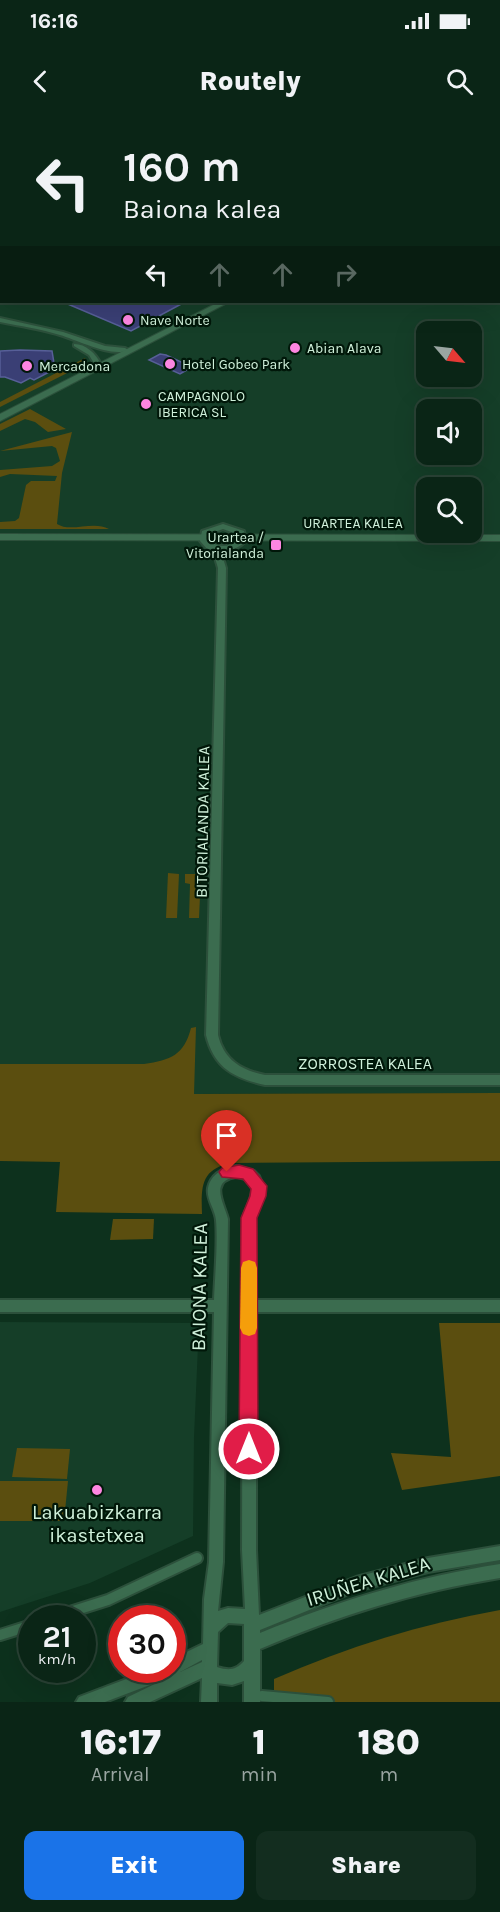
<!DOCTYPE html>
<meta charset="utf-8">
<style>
:root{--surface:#0a2516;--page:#132d1f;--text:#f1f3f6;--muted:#99a5a1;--line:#2a4235;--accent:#1a73e8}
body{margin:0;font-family:Karla,sans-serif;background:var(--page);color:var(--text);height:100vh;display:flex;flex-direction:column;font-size:22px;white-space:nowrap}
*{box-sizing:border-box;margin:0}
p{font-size:20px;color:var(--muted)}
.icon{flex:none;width:33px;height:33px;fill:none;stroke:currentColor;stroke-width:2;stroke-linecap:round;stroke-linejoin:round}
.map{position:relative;height:1582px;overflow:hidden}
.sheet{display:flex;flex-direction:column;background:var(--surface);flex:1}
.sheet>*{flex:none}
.banner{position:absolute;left:0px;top:0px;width:501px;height:183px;box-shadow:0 6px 24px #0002,0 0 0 2px var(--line);background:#0a2516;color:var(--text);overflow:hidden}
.needle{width:39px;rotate:118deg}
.fabs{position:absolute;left:416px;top:201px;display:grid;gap:12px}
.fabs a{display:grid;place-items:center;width:66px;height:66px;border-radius:12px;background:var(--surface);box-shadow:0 6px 24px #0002,0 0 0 2px var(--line);font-size:30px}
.speed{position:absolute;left:18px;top:1485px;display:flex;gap:12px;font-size:30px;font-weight:700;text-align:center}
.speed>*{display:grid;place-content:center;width:78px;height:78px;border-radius:50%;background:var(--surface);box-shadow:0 6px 24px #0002,0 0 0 2px var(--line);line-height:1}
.speed small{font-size:15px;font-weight:400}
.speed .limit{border:9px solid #d22;background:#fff;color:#111}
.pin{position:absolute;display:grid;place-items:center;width:51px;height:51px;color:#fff;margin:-62px -26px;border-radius:50% 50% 50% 0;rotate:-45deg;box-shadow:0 0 6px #0007}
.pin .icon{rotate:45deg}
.me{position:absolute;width:66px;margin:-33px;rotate:0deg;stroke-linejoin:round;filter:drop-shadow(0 0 4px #0008)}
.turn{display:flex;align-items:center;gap:21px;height:126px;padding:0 24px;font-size:27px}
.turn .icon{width:78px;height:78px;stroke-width:2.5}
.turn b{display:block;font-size:42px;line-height:51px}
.lanes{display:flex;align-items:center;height:57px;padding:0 24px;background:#0003;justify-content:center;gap:30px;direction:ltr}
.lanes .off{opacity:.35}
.eta{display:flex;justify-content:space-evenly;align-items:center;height:102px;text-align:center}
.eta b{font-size:36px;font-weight:800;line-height:42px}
.button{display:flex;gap:12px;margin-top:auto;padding:12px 24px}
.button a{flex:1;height:69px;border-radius:12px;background:var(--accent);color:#fff;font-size:24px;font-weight:800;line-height:69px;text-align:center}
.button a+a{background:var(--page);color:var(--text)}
.status{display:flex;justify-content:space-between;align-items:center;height:42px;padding:0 30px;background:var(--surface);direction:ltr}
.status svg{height:16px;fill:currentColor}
header{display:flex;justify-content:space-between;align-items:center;height:78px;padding:0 24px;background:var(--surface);font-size:27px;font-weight:800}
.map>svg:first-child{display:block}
.built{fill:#153e28;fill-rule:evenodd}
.green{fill:#5b4e0f}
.building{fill:#3a3f75;stroke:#575f98;stroke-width:1.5}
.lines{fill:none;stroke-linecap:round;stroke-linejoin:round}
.pedestrian-casing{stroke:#2c503b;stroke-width:14}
.minor-casing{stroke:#2c503b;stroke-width:4}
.tertiary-casing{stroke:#2c503b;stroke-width:2}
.pedestrian{stroke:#3b6c4f;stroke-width:10}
.minor{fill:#3b6c4f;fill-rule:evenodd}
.tertiary{fill:#3b6c4f;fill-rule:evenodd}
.rail-casing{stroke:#b8dac4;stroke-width:3}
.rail{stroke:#001709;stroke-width:1.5;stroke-dasharray:5;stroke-linecap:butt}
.route{fill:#e11d48;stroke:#92132f;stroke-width:1.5}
.slow{fill:#f59e0b}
.poi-dot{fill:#fd86e1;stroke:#001709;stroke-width:2}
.labels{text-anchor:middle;stroke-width:4.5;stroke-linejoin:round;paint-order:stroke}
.far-poi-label{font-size:14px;fill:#d0f1db;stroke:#001709;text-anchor:start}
.far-street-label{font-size:14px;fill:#d0f1db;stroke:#001709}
.street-label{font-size:16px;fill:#d0f1db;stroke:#001709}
.near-street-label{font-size:20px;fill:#d0f1db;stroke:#001709}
.near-poi-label{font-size:20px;fill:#d0f1db;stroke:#001709}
</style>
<div class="status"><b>16:16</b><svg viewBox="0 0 49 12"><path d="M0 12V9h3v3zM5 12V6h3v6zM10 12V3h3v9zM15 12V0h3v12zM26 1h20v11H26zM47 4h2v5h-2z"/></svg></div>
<header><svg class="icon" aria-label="back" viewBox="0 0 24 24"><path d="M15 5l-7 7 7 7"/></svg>Routely<svg class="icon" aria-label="search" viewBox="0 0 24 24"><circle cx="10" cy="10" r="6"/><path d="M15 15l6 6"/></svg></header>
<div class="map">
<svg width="500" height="1582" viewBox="0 0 500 1582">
<rect width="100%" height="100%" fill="#0d311d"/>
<!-- built -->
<g class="built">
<path d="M0 0H194L2 2 0 72Z"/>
<path d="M220 0H500V50V2H218Z"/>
<path d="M500 61V973L194 974V944H0V87L2 182H500ZM426 212H471V256H426ZM426 290H471V334H426ZM426 368H471V412H426Z"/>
<path d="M0 1202 199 1203 194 1317 193 1416 90 1463 0 1492Z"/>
</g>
<!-- green -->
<g class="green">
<path d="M85 238 86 242 81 246 0 287V282Z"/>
<path d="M30 289 66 309 48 312 35 302 25 299 0 311V304Z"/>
<path d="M72 312 62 353 57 404C71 413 93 400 109 409H0V402L15 401 19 398 26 365 31 361H55L57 356 10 354 0 357V350L52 346 60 341 56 328 52 326 0 331Z"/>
<path d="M168 753 179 754 177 798H166Z"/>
<path d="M185 754H201L199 798H189L190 764 185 763Z"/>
<path d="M196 907 194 974 500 973V1041L233 1043C201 1048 201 1066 202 1094L56 1092 60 1042 0 1041V944H144C171 940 184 935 191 908Z"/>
<path d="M113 1099H154L153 1119 110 1120Z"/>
<path d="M439 1203H500V1356L402 1370 391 1333 451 1337Z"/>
<path d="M17 1328 70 1329 67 1359 12 1357Z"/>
<path d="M0 1361H68L64 1401H0Z"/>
<path d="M500 1490V1582H274V1559C347 1527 421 1504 500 1490Z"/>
</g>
<!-- building -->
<g class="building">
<path d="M63 182H185L131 211Z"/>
<path d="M20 230 52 231 55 249 34 260 30 258 21 263 5 257H0V231Z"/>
<path d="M160 234 166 235 192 247 180 254 149 240Z"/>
</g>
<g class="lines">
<defs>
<g id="pedestrian">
<path d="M51 1498 108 1480 197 1438"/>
<path d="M0 1515 32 1505"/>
<path d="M262 1576 328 1582"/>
</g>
<g id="minor">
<path d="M0 198 63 212 105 226 125 228 128 230C113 238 77 220 60 215 41 209 20 206 0 202Z"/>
<path d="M74 224C86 224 95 233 101 244L99 245H95L89 235 74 226Z"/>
<path d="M223 404 244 411 246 421C238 429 228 432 217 431L223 438 226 448 218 915C224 940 241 950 265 955H500V965H265C234 958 214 948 206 915L218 448 215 438 200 421 202 411ZM223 409 237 414 238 420C228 428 218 428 208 420L209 414Z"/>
<path d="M236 1046 254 1051 259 1056 265 1070 263 1078 255 1097V1180H500V1192H256V1430L259 1495 356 1457 428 1438 500 1426V1440L428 1452 356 1471 260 1510V1513C338 1481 416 1457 500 1444V1458C414 1472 340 1495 260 1529V1582H244V1561L232 1565 217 1563V1582H201L202 1558 150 1582H125L128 1577 163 1560 105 1582H76L79 1577 150 1550H172V1539L203 1524 204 1479 209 1442 214 1192H0V1180H214C215 1155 218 1123 216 1100 215 1089 206 1079 208 1068 211 1054 223 1048 236 1046ZM236 1057C263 1060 249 1081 243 1097L242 1430 245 1489 228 1488 218 1491 223 1442 228 1099C224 1083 209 1061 236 1057ZM228 1503 244 1504V1541C236 1550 229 1551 217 1547L218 1512ZM202 1540V1542L180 1552Z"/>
</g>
<g id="tertiary">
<path d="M219 182H229L0 301V294Z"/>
<path d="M0 414 500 415V421L0 420Z"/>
</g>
</defs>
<!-- pedestrian casing -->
<use href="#pedestrian" class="pedestrian-casing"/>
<!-- minor casing -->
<use href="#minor" class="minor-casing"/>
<!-- tertiary casing -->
<use href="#tertiary" class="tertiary-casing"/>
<!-- pedestrian -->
<use href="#pedestrian" class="pedestrian"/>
<!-- minor -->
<use href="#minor" class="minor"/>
<!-- tertiary -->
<use href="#tertiary" class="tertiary"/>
<defs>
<path id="rail" d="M207 2 210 0"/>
</defs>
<!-- rail casing -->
<use href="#rail" class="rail-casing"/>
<!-- rail -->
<use href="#rail" class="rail"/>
</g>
<!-- route -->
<path class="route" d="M239 1045 253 1049 267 1066 266 1076 257 1098 258 1329 255 1335 249 1337 242 1335 239 1329 241 1098 250 1076 251 1069 243 1059 222 1057 219 1052 222 1048Z"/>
<!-- slow -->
<path class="slow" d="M249 1140 255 1142 257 1148V1208L255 1214 249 1216 243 1214 240 1208 241 1148 243 1142Z"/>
<!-- markers -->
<g class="poi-dot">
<circle cx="128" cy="200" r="6"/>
<circle cx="295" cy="228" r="6"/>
<circle cx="170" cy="244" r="6"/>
<circle cx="27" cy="246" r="6"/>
<circle cx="146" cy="284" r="6"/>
<rect x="270" y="419" width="12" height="12" rx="3"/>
<circle cx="97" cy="1370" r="6"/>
</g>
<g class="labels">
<!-- far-poi labels -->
<g class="far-poi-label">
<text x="140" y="205">Nave Norte</text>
<text x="307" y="233">Abian Alava</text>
<text x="182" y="249">Hotel Gobeo Park</text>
<text x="39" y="251">Mercadona</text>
<text x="158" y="281">CAMPAGNOLO<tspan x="158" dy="16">IBERICA SL</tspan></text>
<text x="264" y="422" text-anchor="end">Urartea /<tspan x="264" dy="16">Vitorialanda</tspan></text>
</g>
<!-- far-street labels -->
<g class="far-street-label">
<text x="353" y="408">URARTEA KALEA</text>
</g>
<!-- street labels -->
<g class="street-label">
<text transform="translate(202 702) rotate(-89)" y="6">BITORIALANDA KALEA</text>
<text x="365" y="949">ZORROSTEA KALEA</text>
</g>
<!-- near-street labels -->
<g class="near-street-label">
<text transform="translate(199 1167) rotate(-89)" y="7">BAIONA KALEA</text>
<text transform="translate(368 1461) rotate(-17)" y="7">IRUÑEA KALEA</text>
</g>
<!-- near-poi labels -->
<g class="near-poi-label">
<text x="97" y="1399">Lakuabizkarra<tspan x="97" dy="23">ikastetxea</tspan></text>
</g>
</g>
</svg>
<div class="fabs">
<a><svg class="needle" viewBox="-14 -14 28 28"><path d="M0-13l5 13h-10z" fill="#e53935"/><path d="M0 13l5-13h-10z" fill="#99a5a1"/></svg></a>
<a><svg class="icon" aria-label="sound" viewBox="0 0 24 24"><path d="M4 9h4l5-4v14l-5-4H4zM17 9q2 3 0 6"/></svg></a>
<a><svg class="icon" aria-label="search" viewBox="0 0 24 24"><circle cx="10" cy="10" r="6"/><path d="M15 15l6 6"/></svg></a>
</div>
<div class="speed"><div>21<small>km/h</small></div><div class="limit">30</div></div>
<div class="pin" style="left:227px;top:1052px;background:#d93025"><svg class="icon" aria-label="arrive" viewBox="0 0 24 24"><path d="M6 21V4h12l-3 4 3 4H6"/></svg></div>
<svg class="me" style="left:249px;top:1329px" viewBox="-20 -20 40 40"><circle r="17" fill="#e11d48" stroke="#fff" stroke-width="3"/><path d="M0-11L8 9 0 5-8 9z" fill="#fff"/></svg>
<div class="banner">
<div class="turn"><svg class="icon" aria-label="left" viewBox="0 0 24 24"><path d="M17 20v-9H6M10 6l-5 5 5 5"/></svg><div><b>160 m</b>Baiona kalea</div></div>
<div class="lanes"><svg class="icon" aria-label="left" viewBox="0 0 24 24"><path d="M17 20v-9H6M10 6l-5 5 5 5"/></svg><svg class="icon off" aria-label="ahead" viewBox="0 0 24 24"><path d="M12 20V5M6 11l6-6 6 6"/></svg><svg class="icon off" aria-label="ahead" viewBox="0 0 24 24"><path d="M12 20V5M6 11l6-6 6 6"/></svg><svg class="icon off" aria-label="right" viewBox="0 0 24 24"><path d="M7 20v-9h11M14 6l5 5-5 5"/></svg></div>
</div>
</div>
<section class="sheet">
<div class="eta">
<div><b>16:17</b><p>Arrival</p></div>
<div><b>1</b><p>min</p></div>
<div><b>180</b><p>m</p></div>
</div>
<div class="button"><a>Exit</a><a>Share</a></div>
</section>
